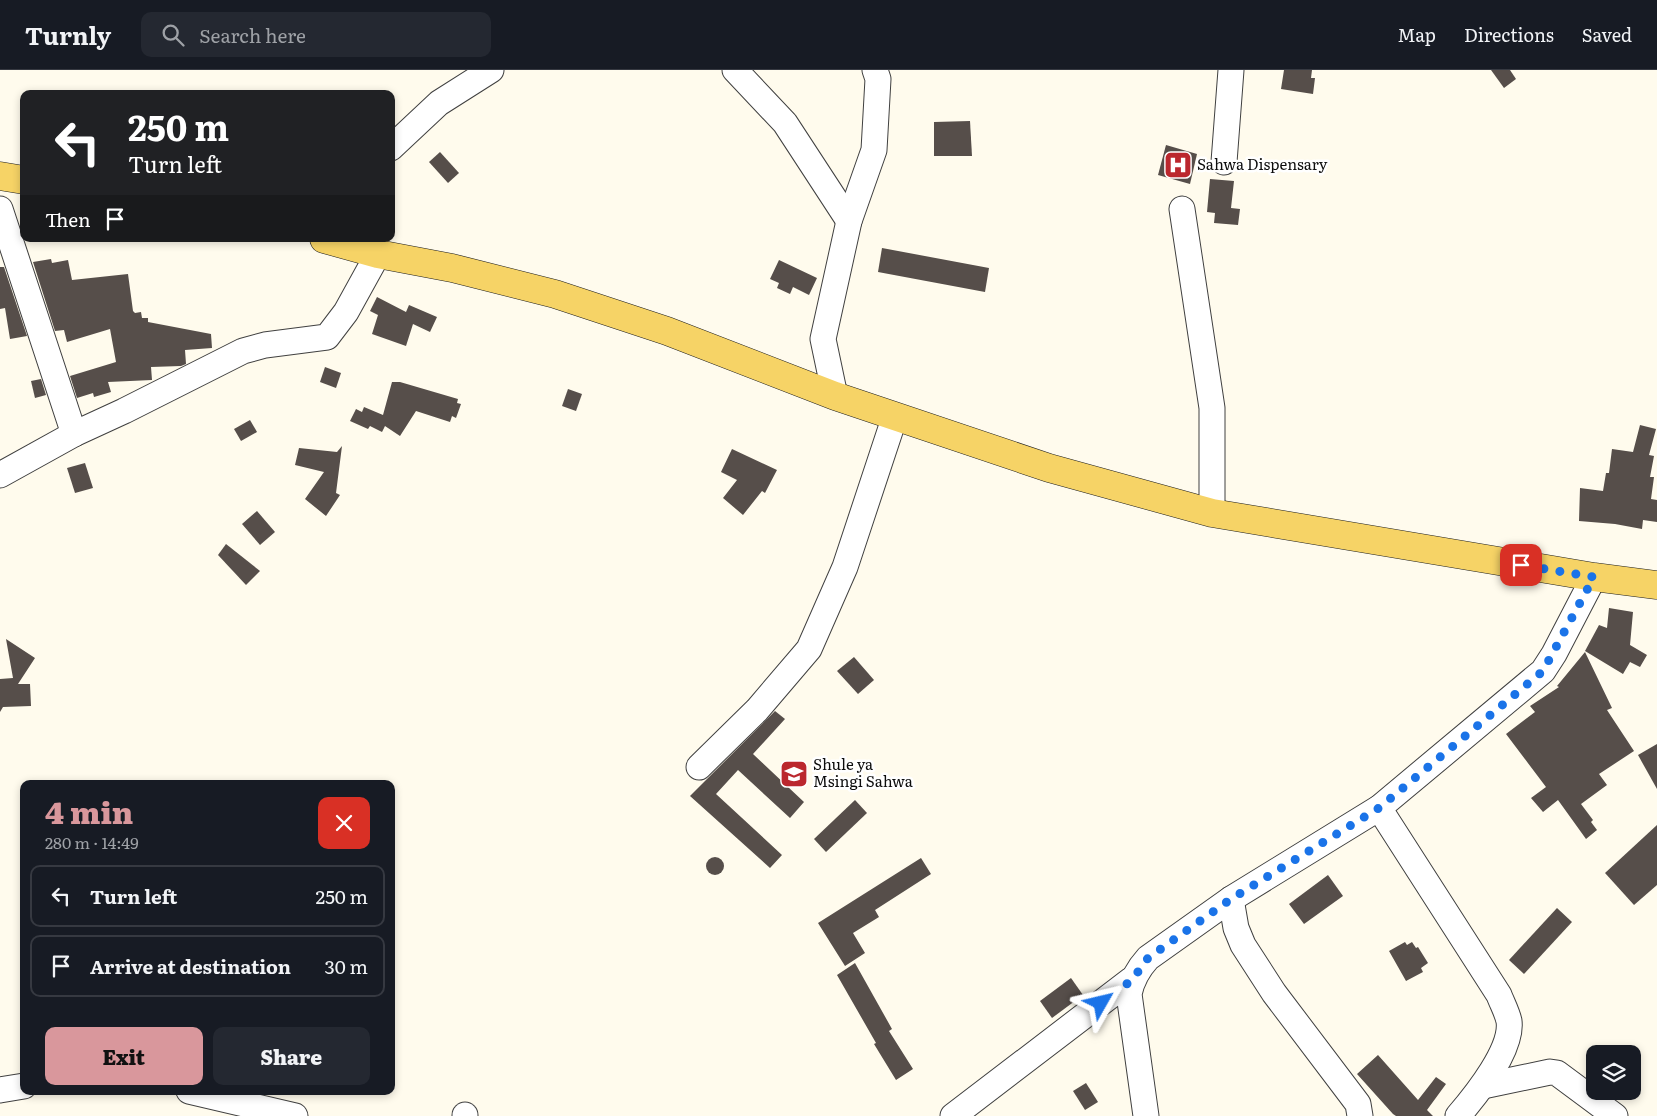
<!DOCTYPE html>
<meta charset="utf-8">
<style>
:root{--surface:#171b24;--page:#242831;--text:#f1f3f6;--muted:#9ea1a6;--line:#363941;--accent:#d9979c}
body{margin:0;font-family:Literata,serif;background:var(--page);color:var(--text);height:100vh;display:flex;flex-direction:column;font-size:19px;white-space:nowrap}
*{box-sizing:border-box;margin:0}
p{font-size:16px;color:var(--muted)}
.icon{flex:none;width:28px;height:28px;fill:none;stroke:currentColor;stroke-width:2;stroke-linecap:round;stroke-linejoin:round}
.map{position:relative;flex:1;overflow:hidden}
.side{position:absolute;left:20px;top:710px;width:375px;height:315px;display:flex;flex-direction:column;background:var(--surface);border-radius:10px;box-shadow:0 2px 8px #0003}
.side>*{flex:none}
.top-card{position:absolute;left:20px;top:20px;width:375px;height:152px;border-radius:10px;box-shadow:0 2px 8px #0003;background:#202124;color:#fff;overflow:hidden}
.controls{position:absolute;left:1586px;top:975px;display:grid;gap:10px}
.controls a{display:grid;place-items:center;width:55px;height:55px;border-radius:10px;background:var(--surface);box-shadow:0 2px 8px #0003;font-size:25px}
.pin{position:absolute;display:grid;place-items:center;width:42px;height:42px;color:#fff;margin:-21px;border-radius:10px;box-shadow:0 2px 8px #0006}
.me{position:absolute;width:55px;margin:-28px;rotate:53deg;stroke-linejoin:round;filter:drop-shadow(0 0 4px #0008)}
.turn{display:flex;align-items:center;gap:18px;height:105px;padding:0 25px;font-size:22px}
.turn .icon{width:65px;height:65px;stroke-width:2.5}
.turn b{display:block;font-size:35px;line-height:42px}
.then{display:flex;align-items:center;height:48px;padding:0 25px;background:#0003;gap:10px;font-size:19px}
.round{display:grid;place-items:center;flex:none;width:52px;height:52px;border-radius:10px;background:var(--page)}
.headline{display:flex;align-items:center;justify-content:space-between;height:85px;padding:0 25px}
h1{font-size:30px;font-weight:800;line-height:38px;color:var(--accent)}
.primary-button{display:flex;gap:10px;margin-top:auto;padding:10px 25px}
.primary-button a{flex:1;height:58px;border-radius:10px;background:var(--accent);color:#111;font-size:20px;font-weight:800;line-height:58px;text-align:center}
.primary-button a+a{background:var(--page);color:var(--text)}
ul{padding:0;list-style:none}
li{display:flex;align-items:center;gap:15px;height:62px;margin:0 10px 8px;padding:0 15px;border:2px solid var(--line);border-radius:10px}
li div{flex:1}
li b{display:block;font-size:19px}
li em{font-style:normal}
header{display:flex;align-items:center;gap:30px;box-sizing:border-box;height:70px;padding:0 25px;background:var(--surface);border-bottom:1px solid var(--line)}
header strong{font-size:24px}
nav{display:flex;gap:28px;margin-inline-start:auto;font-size:18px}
.search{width:350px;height:45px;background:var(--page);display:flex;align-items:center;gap:12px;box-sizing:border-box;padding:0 18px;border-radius:10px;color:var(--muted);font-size:19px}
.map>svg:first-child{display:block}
.building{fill:#564e4a}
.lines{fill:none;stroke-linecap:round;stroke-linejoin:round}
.minor-casing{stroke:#404040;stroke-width:27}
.major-casing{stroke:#1e1e1e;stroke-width:29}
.minor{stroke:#fff;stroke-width:25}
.major{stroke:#f6d366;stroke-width:28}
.route{stroke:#1a73e8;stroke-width:9;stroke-dasharray:0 16.2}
.labels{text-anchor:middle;stroke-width:5;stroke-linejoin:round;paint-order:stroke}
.poi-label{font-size:15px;fill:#0d0d0d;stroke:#fff;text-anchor:start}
</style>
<header>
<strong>Turnly</strong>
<div class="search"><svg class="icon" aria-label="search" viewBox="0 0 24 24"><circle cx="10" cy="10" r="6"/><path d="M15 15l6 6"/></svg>Search here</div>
<nav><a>Map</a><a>Directions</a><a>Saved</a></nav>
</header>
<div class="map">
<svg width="1657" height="1046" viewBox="0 0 1657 1046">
<rect width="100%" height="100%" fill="#fffbed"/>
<!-- building -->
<g class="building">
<path d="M1284 0H1312L1311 8H1315L1313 24 1281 19Z"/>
<path d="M1491 0H1510L1516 9 1504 18Z"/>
<path d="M970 51 972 86H934V52Z"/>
<path d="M1166 75 1197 84 1190 114 1158 105Z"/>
<path d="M440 82 459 103 448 113 429 92Z"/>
<path d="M1210 109 1234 111 1231 138 1240 139 1238 155 1214 153 1215 143 1207 142Z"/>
<path d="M882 178 989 198 985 222 878 202Z"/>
<path d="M51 189 52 193 68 190 72 210 128 204 133 241 135 243 141 242 142 248H148V252L211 264 212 278 185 280 186 294 181 296 151 297 152 310 108 312 111 322 94 327 93 323 77 328 70 306 116 292 110 259 67 272 64 260 55 261 33 192Z"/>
<path d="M779 190 817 208 809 225 793 217 790 224 777 218 779 213 770 209Z"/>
<path d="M0 197H4L27 266 10 269 5 238 0 239Z"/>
<path d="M377 227 406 242 409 235 437 247 430 262 413 254 406 276 372 264 378 245 370 241Z"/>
<path d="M325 297 341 303 336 318 320 312Z"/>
<path d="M41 309 46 325 35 328 31 311Z"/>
<path d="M392 312H400L458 329 457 333 461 334 456 348 452 346 450 352 416 341 400 366 385 356 382 362 370 356 368 359 350 351 356 339 362 342 364 337 383 345Z"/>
<path d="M568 319 582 324 576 341 562 336Z"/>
<path d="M250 350 257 362 241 371 234 359Z"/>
<path d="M1640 355 1656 359 1649 385 1654 386 1650 407H1654L1651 429 1657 430V452L1643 450 1642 459 1615 454 1579 451 1580 418 1603 421 1606 403H1609L1612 379 1633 382Z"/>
<path d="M342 376 336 423 340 425 326 446 305 429 324 402 295 395 299 378 337 382Z"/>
<path d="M732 379 777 400 765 423 762 421 743 445 723 428 737 410 721 402Z"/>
<path d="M85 393 93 418 75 423 67 398Z"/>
<path d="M257 441 275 462 260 475 242 454Z"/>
<path d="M226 474 260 501 246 515 218 485Z"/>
<path d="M1609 538 1633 542 1630 575 1647 585 1640 597 1630 592 1623 604 1585 581 1599 555 1607 558Z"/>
<path d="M6 569 35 588 18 614H30L31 636 3 637 0 642V609L13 608Z"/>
<path d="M1585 582 1612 638 1607 640 1634 681 1599 704 1607 715 1581 734 1593 750 1591 752 1597 760 1586 769 1558 730 1543 742 1531 728 1546 717 1506 664 1535 642 1530 636 1559 617 1557 616Z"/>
<path d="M854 587 874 610 858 624 837 601Z"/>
<path d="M775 641 785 649 753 684 804 732 790 748 738 700 716 724 782 785 770 798 690 726Z"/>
<path d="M1657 674V719L1638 685Z"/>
<path d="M855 730 867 743 826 782 814 769Z"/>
<path d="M1657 755V815L1634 835 1605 803Z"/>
<circle cx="715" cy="796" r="9"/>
<path d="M921 788 931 804 875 840 879 847 853 863 865 883 845 896 818 853Z"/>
<path d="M1328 805 1343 826 1304 854 1289 834Z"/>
<path d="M1557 838 1572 852 1524 904 1509 890Z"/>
<path d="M1405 872 1407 875 1412 872 1416 878 1418 877 1428 893 1421 898 1423 902 1406 911 1389 881Z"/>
<path d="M855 893 892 959 889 961 913 999 896 1010 874 974 876 973 837 905Z"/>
<path d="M1071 908 1083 925 1052 948 1040 931Z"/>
<path d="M1378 985 1418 1030 1436 1007 1446 1014 1427 1040 1433 1046H1396L1393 1044 1357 1004Z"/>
<path d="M1086 1013 1098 1032 1085 1040 1073 1021Z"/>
</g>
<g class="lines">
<defs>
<g id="minor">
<path d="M735 0 785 53 849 151"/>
<path d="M391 78 439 33 491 0"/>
<path d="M1224 92 1231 0"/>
<path d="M0 139 74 364"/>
<path d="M1182 139 1212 338V443"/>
<path d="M835 326 823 269 849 151 874 80 878 9 875 0"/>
<path d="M0 405 74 364 124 341 243 281 265 275 327 267 346 242 378 184"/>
<path d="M699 697 757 640 809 579 845 497 895 346"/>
<path d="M1379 738 1499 925C1502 933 1507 942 1509 951 1513 979 1476 1025 1458 1046"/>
<path d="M1231 829 1236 858 1243 875 1274 923 1358 1034 1360 1046"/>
<path d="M1483 1016 1550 1002 1557 1003 1615 1046"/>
<path d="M0 1020 24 1016"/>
<path d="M189 1021 295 1046"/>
<path d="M465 1046V1045"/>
<path d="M953 1046 1131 910"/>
<path d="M1146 1046 1129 924C1132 909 1138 899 1148 888L1231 829 1379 738 1543 601 1554 584 1594 507"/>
</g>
<g id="major">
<path d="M0 106 24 110"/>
<path d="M324 169 378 184 452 198 555 224 667 261 835 326 1049 398 1212 443 1594 507 1657 515"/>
</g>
</defs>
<!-- minor casing -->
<use href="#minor" class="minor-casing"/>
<!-- major casing -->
<use href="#major" class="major-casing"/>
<!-- minor -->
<use href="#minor" class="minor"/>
<!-- major -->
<use href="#major" class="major"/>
</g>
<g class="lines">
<!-- route -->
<path class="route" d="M1101 933 1132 910 1148 888 1231 829 1379 738 1543 601 1594 507 1521 495"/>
</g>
<!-- icons -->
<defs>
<symbol id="hospital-square" viewBox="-11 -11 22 22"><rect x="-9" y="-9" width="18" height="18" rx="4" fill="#bb272e" stroke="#fff"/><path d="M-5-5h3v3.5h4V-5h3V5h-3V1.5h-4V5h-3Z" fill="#fff"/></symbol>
<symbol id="school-square" viewBox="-11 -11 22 22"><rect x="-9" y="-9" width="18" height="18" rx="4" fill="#bb272e" stroke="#fff"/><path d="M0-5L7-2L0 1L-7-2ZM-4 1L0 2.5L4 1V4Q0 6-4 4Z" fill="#fff"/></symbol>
</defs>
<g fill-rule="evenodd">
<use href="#hospital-square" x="1162" y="79" width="32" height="32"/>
<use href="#school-square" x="778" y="688" width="32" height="32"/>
</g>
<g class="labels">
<!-- poi labels -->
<g class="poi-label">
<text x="1197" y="100">Sahwa Dispensary</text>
<text x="813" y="700">Shule ya<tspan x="813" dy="17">Msingi Sahwa</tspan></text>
</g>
</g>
</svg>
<div class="controls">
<a><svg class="icon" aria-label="layers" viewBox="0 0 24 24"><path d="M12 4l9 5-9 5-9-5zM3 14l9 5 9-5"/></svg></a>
</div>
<div class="pin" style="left:1521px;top:495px;background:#d93025"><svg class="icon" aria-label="arrive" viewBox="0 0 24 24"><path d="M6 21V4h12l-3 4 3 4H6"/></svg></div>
<svg class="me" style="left:1101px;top:933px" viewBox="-20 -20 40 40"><path d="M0-17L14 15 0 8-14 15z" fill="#1a73e8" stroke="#fff" stroke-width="4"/></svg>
<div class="top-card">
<div class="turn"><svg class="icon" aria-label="left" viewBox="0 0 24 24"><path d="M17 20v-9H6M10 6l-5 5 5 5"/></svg><div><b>250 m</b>Turn left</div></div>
<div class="then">Then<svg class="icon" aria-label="arrive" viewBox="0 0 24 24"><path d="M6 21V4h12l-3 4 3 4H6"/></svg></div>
</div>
<section class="side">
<div class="headline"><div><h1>4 min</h1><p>280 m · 14:49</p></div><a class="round" style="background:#d93025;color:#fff"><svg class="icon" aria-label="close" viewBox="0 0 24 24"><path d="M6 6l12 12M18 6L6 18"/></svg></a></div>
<ul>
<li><svg class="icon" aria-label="left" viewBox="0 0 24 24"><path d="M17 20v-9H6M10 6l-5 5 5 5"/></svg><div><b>Turn left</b></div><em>250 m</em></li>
<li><svg class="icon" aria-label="arrive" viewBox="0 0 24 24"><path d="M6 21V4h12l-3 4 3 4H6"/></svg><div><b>Arrive at destination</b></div><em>30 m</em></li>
</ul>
<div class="primary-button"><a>Exit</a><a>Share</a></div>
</section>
</div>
